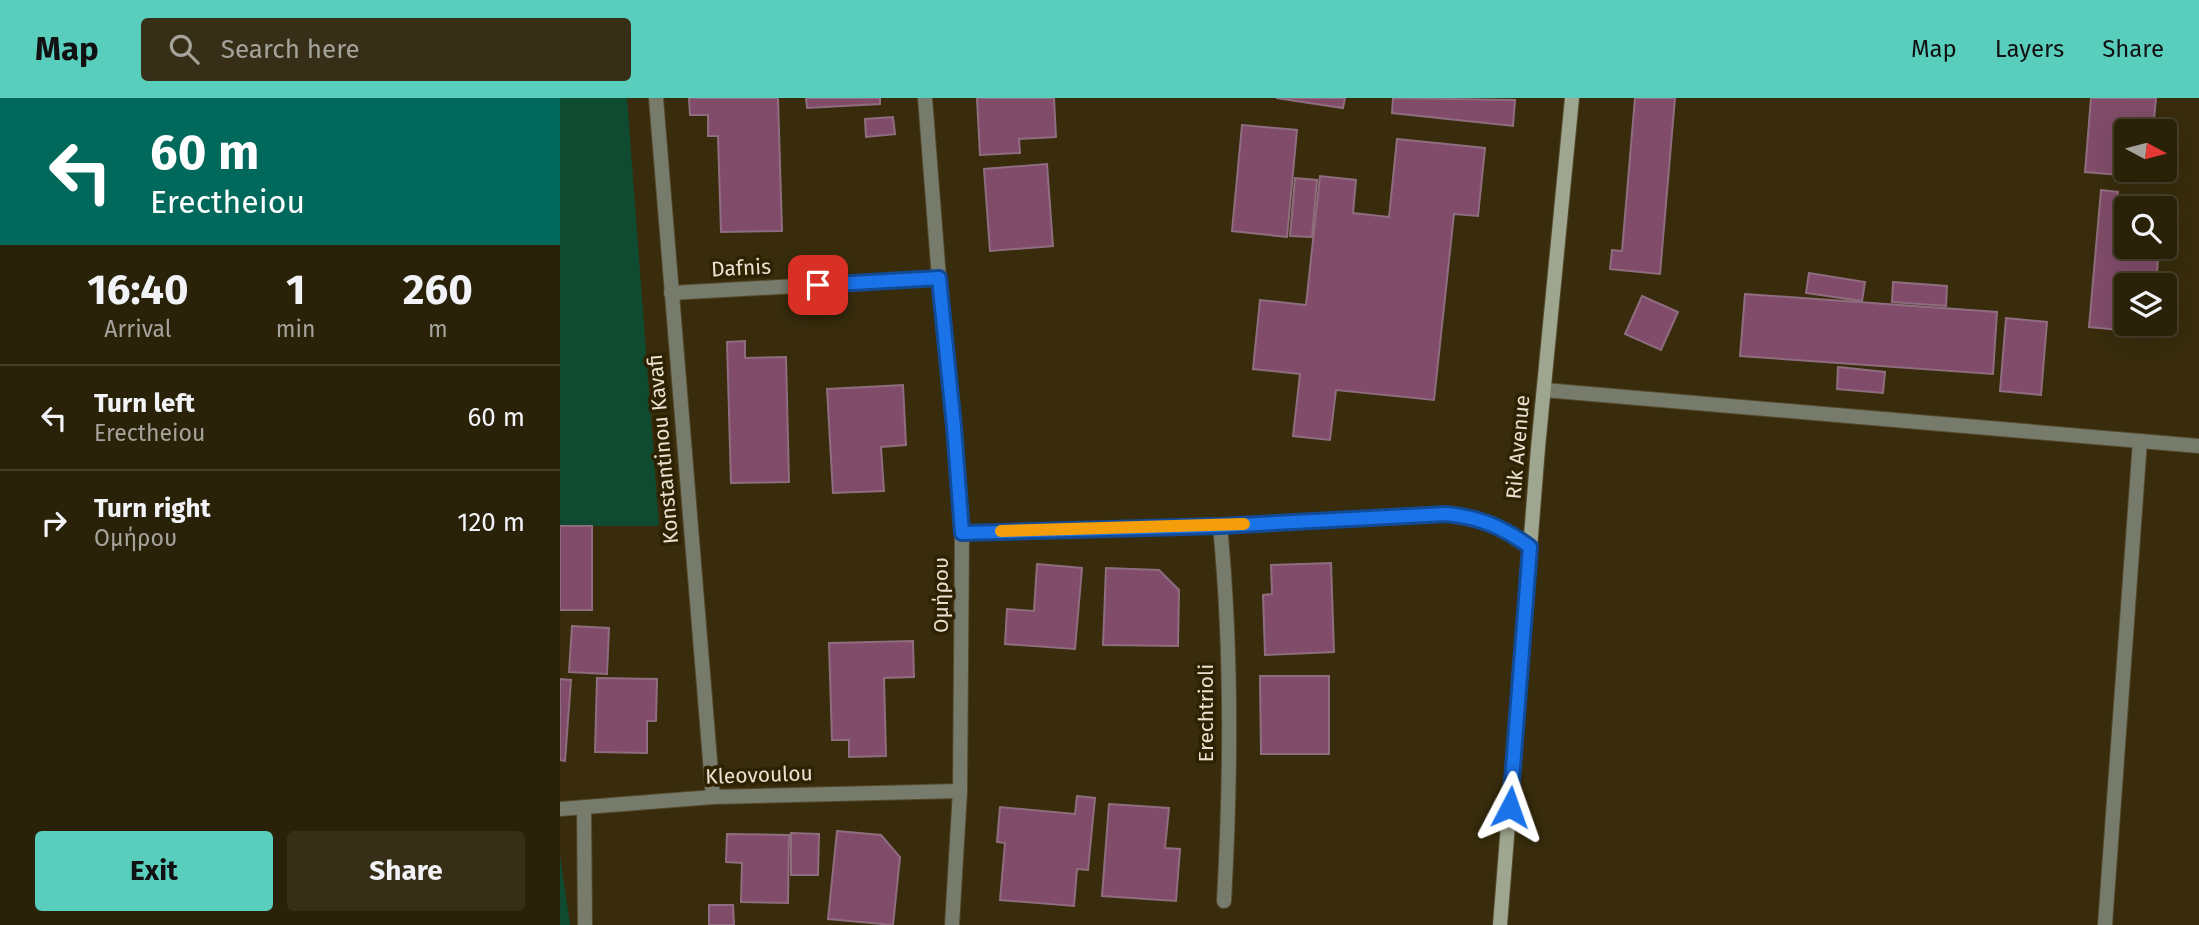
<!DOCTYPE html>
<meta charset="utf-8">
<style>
:root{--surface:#2a2109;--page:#362e17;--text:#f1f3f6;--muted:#a5a39c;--line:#463e2a;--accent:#5acebc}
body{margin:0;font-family:"Fira Sans",sans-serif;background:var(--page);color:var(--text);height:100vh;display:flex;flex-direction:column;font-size:26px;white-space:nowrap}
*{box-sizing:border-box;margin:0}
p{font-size:23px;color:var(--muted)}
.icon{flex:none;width:38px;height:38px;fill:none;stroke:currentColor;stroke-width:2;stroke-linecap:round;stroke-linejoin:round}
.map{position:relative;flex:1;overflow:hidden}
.details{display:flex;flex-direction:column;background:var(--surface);width:560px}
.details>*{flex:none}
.top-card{background:#00695c;color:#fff;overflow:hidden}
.needle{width:46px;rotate:97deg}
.fabs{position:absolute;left:1554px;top:21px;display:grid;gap:14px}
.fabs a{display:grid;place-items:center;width:63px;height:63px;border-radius:7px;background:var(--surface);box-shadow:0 7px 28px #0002,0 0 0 2px var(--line);font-size:35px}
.pin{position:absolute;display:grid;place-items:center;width:60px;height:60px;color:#fff;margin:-30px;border-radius:14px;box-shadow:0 4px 10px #0006}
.me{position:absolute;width:77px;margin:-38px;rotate:4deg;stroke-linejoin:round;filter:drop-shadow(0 0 5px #0008)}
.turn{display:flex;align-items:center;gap:24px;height:147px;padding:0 35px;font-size:32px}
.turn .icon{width:91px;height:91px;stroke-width:2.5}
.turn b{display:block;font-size:49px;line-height:60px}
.eta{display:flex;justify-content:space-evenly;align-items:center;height:119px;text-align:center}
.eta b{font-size:42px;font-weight:700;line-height:49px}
.action{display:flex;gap:14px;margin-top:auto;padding:14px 35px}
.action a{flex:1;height:80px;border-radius:7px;background:var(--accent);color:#111;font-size:28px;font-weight:700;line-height:80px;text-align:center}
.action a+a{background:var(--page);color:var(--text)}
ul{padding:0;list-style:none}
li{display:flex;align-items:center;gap:21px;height:105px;padding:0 35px;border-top:2px solid var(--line)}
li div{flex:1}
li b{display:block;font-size:26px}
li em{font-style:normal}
header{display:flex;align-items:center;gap:42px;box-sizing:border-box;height:98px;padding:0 35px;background:var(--accent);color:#111}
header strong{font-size:33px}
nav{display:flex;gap:38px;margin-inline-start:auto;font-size:24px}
.search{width:490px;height:63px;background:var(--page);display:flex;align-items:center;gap:18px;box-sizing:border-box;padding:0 24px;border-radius:7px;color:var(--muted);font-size:26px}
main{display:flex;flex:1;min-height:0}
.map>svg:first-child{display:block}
.green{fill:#0f4b31}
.building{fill:#804c69;stroke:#8f6d7f;stroke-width:2}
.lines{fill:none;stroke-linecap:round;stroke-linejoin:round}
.service-casing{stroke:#54492c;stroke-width:16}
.minor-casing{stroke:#54492c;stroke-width:16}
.tertiary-casing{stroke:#54492c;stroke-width:16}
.secondary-casing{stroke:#54492c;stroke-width:16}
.service{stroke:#767b6c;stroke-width:14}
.minor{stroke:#767b6c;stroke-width:14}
.tertiary{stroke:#767b6c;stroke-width:14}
.secondary{stroke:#9fa68f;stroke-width:14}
.route-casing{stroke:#114b97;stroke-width:18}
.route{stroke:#1a73e8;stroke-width:12}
.slow{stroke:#f59e0b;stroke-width:12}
.labels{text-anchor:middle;stroke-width:7;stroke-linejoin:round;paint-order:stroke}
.street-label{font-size:21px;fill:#eae2d1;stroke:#2e2203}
</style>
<header>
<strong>Map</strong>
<div class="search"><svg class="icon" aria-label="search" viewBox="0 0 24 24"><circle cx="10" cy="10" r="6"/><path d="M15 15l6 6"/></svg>Search here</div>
<nav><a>Map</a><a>Layers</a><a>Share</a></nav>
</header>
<main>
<section class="details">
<div class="top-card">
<div class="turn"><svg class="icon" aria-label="left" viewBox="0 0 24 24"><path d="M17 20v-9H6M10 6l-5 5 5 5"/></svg><div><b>60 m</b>Erectheiou</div></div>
</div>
<div class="eta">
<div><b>16:40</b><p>Arrival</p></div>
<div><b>1</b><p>min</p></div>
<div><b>260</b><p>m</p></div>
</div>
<ul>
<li><svg class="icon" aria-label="left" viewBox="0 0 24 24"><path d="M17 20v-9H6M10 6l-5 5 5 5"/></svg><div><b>Turn left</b><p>Erectheiou</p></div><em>60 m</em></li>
<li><svg class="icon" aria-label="right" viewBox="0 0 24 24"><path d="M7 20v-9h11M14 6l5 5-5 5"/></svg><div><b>Turn right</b><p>Ομήρου</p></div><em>120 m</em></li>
</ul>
<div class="action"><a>Exit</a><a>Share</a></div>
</section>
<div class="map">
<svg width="1639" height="827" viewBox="0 0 1639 827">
<rect width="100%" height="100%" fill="#382c0c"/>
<!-- green -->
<g class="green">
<path d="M0 0H67L99 428H0Z"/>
<path d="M0 757 10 827H0Z"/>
</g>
<!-- building -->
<g class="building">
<path d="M129 0H218L222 133 161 134 158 38H148V17H130Z"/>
<path d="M246 0H320V6L247 10Z"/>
<path d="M417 0H494L496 39 459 41 460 55 420 57Z"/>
<path d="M716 0H785L783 10Z"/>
<path d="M833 0 955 2 953 28 832 15Z"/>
<path d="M1075 0H1115L1100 176 1050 171 1052 152 1062 153Z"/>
<path d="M1531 0H1596L1593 33H1566V72H1573L1572 78 1525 74Z"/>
<path d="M333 19 335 36 306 39 305 21Z"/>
<path d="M682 27 737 32 727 139 672 133Z"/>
<path d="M837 41 925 50 918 118 894 116 874 302 776 292 770 342 733 338 740 276 693 271 700 202 746 207 760 78 796 82 793 115 829 119Z"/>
<path d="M487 66 493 148 430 153 424 71Z"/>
<path d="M735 80 757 82 752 139 730 138Z"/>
<path d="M1541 92 1558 94 1557 106 1602 110H1566V149H1599L1596 187H1566V226H1592V235L1529 229Z"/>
<path d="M1249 175 1305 184 1302 203 1246 195Z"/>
<path d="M1333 184 1387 188 1386 208 1332 204Z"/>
<path d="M1185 196 1437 214 1433 276 1180 258Z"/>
<path d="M1082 198 1118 214 1101 252 1065 236Z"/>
<path d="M1446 220 1487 224 1481 297 1440 293Z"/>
<path d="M185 243V260L226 259 229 384 171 385 167 244Z"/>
<path d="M1278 269 1325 274 1323 295 1277 291Z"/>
<path d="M343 287 346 347 321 349 324 393 273 395 267 291Z"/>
<rect x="0" y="428" width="32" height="84"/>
<path d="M771 465 774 554 705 557 703 497 712 496 711 467Z"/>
<path d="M477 466 522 470 515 551 445 546 447 511 474 513Z"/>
<path d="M546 470 599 472 619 492 618 548 543 547Z"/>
<path d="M12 528 49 530 47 576 9 574Z"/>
<path d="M353 543 354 579 324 580 326 658 289 659V642H272L269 545Z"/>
<path d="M700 578H769V656H701Z"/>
<path d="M37 580 97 581 96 623H87V655L35 654Z"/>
<path d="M0 581 11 582 5 663 0 662Z"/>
<path d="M517 698 535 700 528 772 517 771 514 808 440 802 445 745 437 744 440 709 515 716Z"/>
<path d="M549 706 609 710 605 750 620 751 616 803 542 798Z"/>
<path d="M277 733 321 737 340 759 333 827 268 821Z"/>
<path d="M231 735 259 736 258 777H231Z"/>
<path d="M167 736 229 737 228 805 181 804 182 765 166 764Z"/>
<path d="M149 807H173L174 827H149Z"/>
</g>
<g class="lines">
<defs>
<g id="service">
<path d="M984 292 1639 348"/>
<path d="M24 710 25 827"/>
<path d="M1545 827 1580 343"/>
</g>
<g id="minor">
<path d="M96 0 153 699"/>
<path d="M111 195 379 180"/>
<path d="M660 428C672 551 671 679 664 803"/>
<path d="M402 435 660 428 886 416C918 419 944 429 970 448"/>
<path d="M0 711 153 699 400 693"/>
</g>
<path id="tertiary" d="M365 0 379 180 394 329 402 435 400 693 392 827"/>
<path id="secondary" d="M940 827 978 350 1012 0"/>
</defs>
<!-- service casing -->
<use href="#service" class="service-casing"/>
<!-- minor casing -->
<use href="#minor" class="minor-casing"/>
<!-- tertiary casing -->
<use href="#tertiary" class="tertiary-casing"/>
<!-- secondary casing -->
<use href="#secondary" class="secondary-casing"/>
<!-- service -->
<use href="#service" class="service"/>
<!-- minor -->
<use href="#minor" class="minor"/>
<!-- tertiary -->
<use href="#tertiary" class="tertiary"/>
<!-- secondary -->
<use href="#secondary" class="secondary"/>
</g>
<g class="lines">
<defs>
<path id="route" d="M258 187 379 180 394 329 402 435 660 428 886 416C919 419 943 429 970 449L950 709"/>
</defs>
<!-- route casing -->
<use href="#route" class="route-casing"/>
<!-- route -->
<use href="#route" class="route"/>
<!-- slow -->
<path class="slow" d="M441 433 684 426"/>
</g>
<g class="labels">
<!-- street labels -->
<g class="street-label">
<text transform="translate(181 170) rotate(-3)" y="7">Dafnis</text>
<text transform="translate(958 349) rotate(-85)" y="7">Rik Avenue</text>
<text transform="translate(103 351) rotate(-95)" y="7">Konstantinou Kavafi</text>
<text transform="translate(381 497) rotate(-90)" y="7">Ομήρου</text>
<text transform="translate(646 615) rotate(-90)" y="7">Erechtrioli</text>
<text transform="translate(199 677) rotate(-2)" y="7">Kleovoulou</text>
</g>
</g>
</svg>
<div class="fabs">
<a><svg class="needle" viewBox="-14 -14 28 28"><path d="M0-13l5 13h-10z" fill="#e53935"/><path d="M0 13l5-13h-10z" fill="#a5a39c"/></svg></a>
<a><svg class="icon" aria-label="search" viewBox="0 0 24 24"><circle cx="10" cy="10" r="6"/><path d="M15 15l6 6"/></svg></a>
<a><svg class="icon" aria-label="layers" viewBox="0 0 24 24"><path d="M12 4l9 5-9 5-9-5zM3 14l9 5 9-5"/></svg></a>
</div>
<div class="pin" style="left:258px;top:187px;background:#d93025"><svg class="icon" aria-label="arrive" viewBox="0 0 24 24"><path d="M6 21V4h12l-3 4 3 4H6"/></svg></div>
<svg class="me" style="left:950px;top:709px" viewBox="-20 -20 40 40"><path d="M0-17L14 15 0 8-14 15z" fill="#1a73e8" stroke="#fff" stroke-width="4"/></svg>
</div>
</main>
